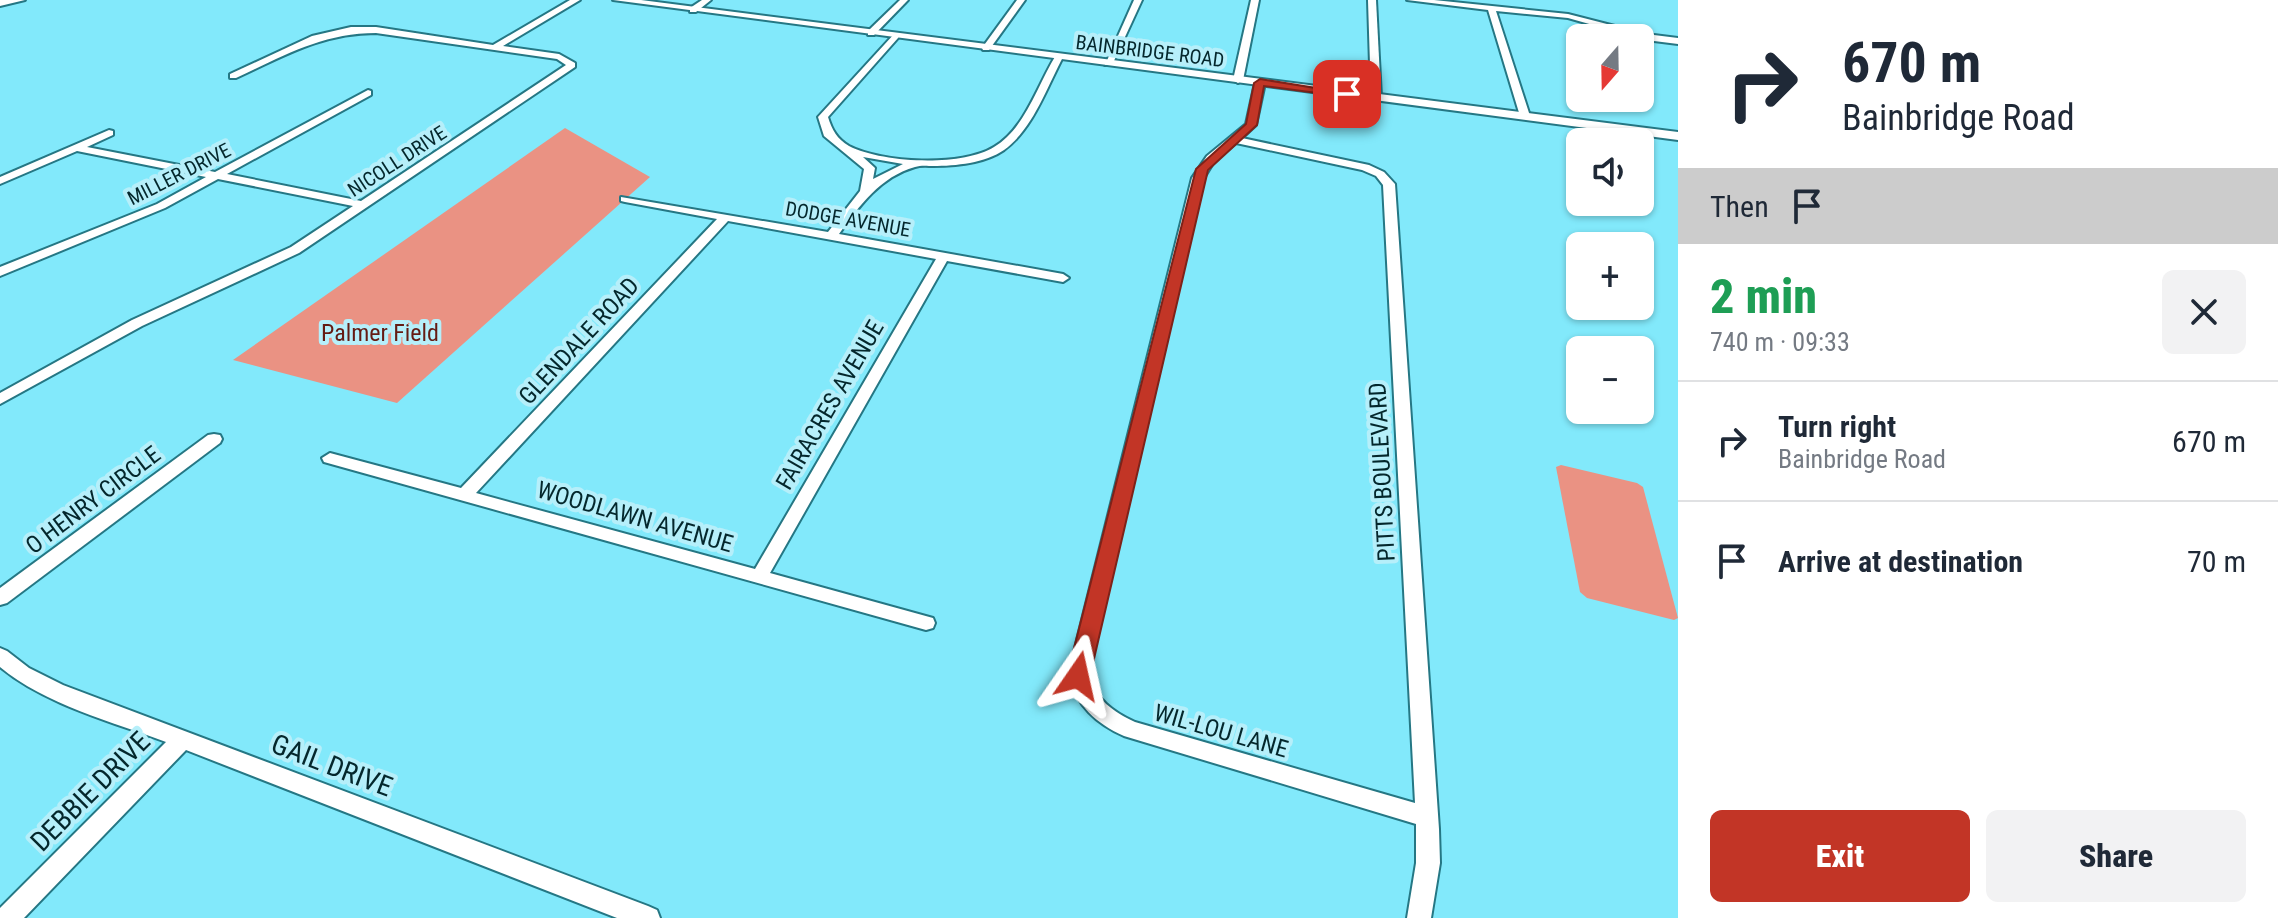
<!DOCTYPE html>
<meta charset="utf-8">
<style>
:root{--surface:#fff;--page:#f2f2f3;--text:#1f2937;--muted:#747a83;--line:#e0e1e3;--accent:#c23526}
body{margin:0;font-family:"Roboto Condensed",sans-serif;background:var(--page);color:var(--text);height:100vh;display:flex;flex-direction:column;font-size:30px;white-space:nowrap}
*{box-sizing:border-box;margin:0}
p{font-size:26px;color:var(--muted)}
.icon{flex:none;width:44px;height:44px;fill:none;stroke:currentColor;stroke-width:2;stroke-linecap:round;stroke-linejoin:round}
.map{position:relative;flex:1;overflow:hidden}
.sheet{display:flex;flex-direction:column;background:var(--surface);width:600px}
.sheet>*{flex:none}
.top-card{background:#fff;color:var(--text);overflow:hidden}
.needle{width:52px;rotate:200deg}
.fabs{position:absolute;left:1566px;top:24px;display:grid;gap:16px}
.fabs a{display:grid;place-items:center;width:88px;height:88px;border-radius:12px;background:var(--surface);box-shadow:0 2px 6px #0004;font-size:40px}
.pin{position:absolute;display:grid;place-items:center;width:68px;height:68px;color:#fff;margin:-34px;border-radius:16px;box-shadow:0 4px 12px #0006}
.me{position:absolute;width:88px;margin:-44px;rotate:11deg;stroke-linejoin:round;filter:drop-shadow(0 0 6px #0008)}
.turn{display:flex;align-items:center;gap:28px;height:168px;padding:0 32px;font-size:36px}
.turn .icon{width:104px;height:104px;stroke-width:2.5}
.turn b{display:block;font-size:56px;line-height:68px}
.then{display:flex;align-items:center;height:76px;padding:0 32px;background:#0003;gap:16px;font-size:30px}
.round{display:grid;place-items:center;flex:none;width:84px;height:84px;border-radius:12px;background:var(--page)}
.headline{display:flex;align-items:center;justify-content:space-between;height:136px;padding:0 32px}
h1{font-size:48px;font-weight:800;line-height:60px;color:#1e9e55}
.button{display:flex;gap:16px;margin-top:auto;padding:16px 32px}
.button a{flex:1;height:92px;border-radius:12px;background:var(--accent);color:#fff;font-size:32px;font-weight:800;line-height:92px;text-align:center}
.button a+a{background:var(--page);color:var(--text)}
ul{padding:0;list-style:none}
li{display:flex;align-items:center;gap:24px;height:120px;padding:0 32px;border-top:2px solid var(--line)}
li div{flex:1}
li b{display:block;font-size:30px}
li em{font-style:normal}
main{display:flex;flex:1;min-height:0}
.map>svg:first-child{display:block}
.green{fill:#ea9283}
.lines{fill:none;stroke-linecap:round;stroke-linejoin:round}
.minor-casing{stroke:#257784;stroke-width:4}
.tertiary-casing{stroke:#257784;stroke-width:4}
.minor{fill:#fff;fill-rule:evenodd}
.tertiary{fill:#fff;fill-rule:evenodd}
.route{fill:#c23526;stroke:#7e2219;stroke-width:2}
.labels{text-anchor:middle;stroke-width:8;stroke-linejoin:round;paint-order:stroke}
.far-street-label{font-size:20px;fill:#04272c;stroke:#b6effa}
.park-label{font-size:24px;fill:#651b13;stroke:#b6effa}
.street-label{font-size:24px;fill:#04272c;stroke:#b6effa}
.near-street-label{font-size:28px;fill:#04272c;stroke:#b6effa}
</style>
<main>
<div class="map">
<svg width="1678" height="918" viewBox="0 0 1678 918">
<rect width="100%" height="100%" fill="#82e9fb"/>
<!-- green -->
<g class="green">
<path d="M565 128 650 177 397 403 233 360Z"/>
<path d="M1561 465 1637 483 1643 487 1678 618 1674 620 1587 598 1580 592 1556 467Z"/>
</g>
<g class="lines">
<defs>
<g id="minor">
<path d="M570 0H580L503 46 559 54 575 63V67L299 253 142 326 0 404V393L132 320 291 247 353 206 218 179 165 208 0 276V267L157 204 206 177 77 151 0 184V177L109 130 113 131V135L87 147 215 172 368 90 371 91V95L227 174 361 201 566 65 557 59 376 33C322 33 284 56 236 78H230V74L312 36 351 27H376L493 45Z"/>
<path d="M702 0H711L696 12H690V8Z"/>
<path d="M900 0H908L874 35H868V31Z"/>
<path d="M1017 0H1025L989 50H983L982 48Z"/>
<path d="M1134 0H1142L1113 63 1105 65Z"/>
<path d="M1251 0H1259L1243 80 1238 83 1233 80Z"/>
<path d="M1368 0H1376L1381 97 1376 100 1371 97Z"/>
<path d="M1407 0H1434L1568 14 1646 34 1678 38V44L1646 40 1568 18 1496 11 1530 116 1525 119 1520 116 1488 10Z"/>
<path d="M895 33 899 36 898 38 828 117C832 130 837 139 849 146 882 163 962 167 994 147 1025 129 1038 84 1056 55L1063 57C1047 87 1033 129 1004 150 985 163 956 166 933 166 928 166 921 165 915 167 880 177 860 205 839 234L1063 274 1069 278 1063 282 947 261 770 573 933 618 935 623 933 628 926 630 324 462 322 458 330 453 461 488 717 219 625 202 621 201V197L828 232 860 191 864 169 824 136 818 117ZM863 157 903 164 873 179 875 168ZM728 221 936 259 755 569 476 493Z"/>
<path d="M1260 80 1265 83 1256 125 1242 138 1369 165 1384 172 1395 184 1439 829 1440 863 1431 918H1407L1416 863V824L1124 736C1095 723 1078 706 1068 676L1192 178 1207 156 1246 124 1255 83ZM1236 143 1362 170 1376 176 1383 185 1415 803 1135 722C1113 712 1096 699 1088 676L1204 178 1215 160Z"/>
<path d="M214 434 220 435 222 439 220 443 7 603 0 605V588L208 435Z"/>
<path d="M0 648 7 651 29 668 63 685 648 906 657 910 660 918H617L186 750 24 918H0V908L166 742C113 722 44 704 0 667Z"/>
</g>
<g id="tertiary">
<path d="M0 0H25L0 6Z"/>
<path d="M613 0H641L1678 132V140Z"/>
</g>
</defs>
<!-- minor casing -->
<use href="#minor" class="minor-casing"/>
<!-- tertiary casing -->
<use href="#tertiary" class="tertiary-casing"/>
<!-- minor -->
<use href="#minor" class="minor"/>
<!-- tertiary -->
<use href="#tertiary" class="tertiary"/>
</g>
<!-- route -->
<path class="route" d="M1260 79 1353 94 1347 97 1264 86 1257 125 1208 170 1090 676 1086 683 1078 685 1070 683 1067 676 1196 169 1246 124 1254 83Z"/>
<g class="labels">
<!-- far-street labels -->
<g class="far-street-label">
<text transform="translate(1150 51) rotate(7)" y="7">BAINBRIDGE ROAD</text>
<text transform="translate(397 161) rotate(-33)" y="7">NICOLL DRIVE</text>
<text transform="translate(179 174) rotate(-27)" y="7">MILLER DRIVE</text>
<text transform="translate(848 219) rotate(10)" y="7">DODGE AVENUE</text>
</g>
<!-- park labels -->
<g class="park-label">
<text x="380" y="341">Palmer Field</text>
</g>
<!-- street labels -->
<g class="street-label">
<text transform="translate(579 341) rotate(-47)" y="8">GLENDALE ROAD</text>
<text transform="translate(830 405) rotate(-60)" y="8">FAIRACRES AVENUE</text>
<text transform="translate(1382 472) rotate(-93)" y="8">PITTS BOULEVARD</text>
<text transform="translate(93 500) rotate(-37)" y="8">O HENRY CIRCLE</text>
<text transform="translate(635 517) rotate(16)" y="8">WOODLAWN AVENUE</text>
<text transform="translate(1221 731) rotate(16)" y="8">WIL-LOU LANE</text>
</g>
<!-- near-street labels -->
<g class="near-street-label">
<text transform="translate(332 765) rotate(21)" y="10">GAIL DRIVE</text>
<text transform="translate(90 791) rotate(-45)" y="10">DEBBIE DRIVE</text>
</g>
</g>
</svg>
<div class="fabs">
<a><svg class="needle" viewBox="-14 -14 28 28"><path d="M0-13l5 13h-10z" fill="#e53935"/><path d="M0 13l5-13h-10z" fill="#747a83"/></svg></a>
<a><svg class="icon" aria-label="sound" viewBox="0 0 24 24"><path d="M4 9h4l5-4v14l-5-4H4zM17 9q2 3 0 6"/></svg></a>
<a>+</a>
<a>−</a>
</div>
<div class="pin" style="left:1347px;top:94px;background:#d93025"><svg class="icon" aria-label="arrive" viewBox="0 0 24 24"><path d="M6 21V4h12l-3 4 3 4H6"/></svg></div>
<svg class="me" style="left:1078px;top:676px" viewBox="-20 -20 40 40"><path d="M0-17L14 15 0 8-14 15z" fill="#c23526" stroke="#fff" stroke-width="4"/></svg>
</div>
<section class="sheet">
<div class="top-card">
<div class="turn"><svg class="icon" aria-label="right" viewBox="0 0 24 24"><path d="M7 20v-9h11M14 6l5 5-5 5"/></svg><div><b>670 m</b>Bainbridge Road</div></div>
<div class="then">Then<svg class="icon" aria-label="arrive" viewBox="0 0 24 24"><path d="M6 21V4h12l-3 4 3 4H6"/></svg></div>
</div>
<div class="headline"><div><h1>2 min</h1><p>740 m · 09:33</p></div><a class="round"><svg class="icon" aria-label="close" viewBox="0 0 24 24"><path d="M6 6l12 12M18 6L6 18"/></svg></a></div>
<ul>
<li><svg class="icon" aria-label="right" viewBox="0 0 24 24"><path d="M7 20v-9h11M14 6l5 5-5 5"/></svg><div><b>Turn right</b><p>Bainbridge Road</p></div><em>670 m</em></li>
<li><svg class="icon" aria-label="arrive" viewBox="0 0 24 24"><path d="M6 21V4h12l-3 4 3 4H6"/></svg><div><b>Arrive at destination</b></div><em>70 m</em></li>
</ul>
<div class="button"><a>Exit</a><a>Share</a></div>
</section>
</main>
